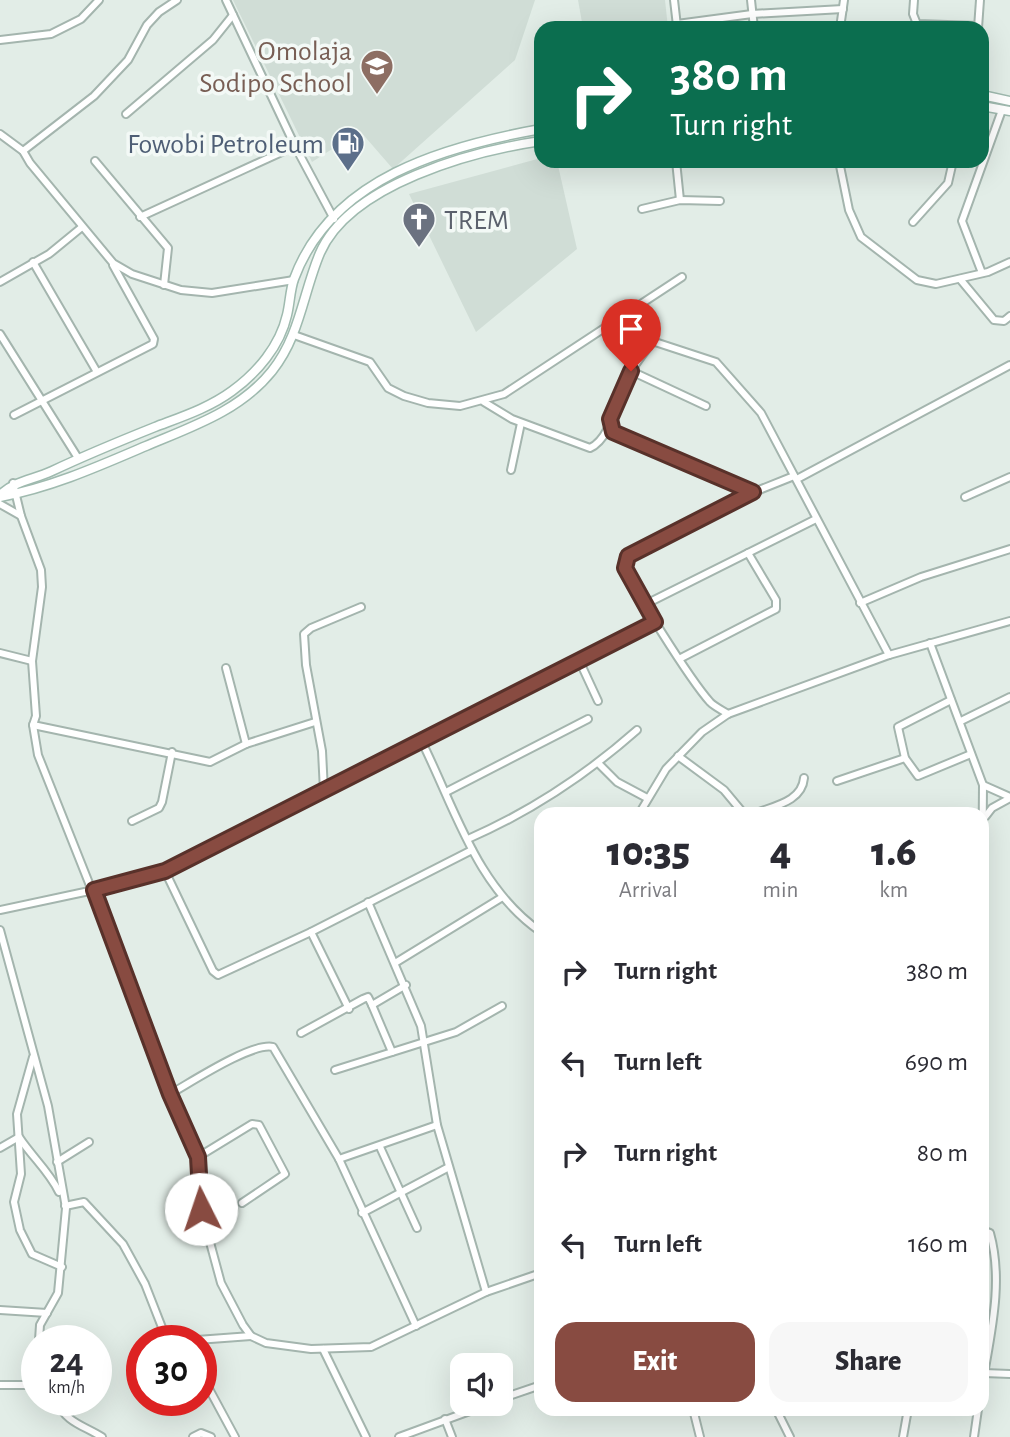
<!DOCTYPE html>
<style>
:root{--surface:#fff;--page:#f7f7f7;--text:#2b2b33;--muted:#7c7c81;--accent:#884b41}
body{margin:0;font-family:"Alegreya Sans",sans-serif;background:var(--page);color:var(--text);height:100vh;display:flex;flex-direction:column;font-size:26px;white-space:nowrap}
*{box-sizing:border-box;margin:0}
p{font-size:23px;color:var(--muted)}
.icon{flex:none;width:38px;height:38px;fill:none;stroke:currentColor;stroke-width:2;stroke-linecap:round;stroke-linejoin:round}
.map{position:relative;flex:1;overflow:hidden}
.details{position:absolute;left:534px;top:807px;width:455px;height:609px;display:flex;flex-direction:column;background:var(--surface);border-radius:21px;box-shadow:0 7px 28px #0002}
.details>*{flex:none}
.banner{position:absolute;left:534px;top:21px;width:455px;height:147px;border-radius:21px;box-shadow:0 7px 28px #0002;background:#0b6e4f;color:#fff;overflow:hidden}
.controls{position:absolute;left:450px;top:1353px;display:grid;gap:14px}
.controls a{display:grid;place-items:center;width:63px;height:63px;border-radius:14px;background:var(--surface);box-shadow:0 7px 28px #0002;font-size:35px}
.speed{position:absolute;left:21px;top:1325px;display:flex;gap:14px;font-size:35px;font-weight:700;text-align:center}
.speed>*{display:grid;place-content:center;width:91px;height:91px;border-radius:50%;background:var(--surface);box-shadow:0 7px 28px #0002;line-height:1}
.speed small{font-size:18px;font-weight:400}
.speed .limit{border:10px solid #d22;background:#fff;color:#111}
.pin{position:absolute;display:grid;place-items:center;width:60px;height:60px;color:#fff;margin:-72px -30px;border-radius:50% 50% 50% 0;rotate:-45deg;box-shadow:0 0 7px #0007}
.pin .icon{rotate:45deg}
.me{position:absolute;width:77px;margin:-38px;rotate:356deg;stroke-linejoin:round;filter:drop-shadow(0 0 5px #0008)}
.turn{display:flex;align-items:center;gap:24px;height:147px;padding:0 21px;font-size:32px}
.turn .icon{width:91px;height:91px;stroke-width:2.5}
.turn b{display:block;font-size:49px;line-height:60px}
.eta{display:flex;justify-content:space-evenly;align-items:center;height:119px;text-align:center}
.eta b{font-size:42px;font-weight:800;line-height:49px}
.primary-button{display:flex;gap:14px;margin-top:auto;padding:14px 21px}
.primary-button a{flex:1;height:80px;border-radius:21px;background:var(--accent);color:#fff;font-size:28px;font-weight:800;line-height:80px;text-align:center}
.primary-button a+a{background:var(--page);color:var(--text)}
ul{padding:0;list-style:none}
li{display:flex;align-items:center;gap:21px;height:91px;padding:0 21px}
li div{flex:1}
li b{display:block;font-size:26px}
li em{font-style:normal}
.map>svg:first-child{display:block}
.built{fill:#d0ddd6}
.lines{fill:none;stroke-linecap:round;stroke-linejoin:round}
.minor-casing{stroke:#a4b5ae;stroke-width:10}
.secondary-casing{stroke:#9fbaaf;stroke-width:11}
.minor{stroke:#fff;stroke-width:6}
.secondary{stroke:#fff;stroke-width:8}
.route-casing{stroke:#58312a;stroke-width:18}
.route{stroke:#884b41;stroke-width:12}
.labels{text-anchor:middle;stroke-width:7;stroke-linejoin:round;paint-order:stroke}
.education-label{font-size:28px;fill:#785e54;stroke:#f3f9f6;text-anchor:end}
.service-label{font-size:28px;fill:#4e5e75;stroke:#f3f9f6;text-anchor:end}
.worship-label{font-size:28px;fill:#5b616d;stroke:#f3f9f6;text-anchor:start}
</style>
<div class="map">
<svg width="1010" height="1437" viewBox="0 0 1010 1437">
<rect width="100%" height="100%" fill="#e2ede7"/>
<!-- built -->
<g class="built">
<path d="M233 0H535L515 60 393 169 360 131 312 162Z"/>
<path d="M578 0H665L668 28H583Z"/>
<path d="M541 158V161H557L577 249 476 332 409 194Z"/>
</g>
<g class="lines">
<defs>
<g id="minor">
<path d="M226 0 295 146 334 219"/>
<path d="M674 0 677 26"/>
<path d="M751 0 754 28"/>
<path d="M914 0 913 14 917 24 978 26"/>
<path d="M677 24 752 14 843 9"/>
<path d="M840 28 844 0"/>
<path d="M978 28 980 0"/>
<path d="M0 40 51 34 81 19 99 0"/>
<path d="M126 114 213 40 233 15"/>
<path d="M0 134 23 151 30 163 113 263 132 274 181 290 212 293 294 280"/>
<path d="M23 151 94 96 128 60 147 25 159 12 177 0"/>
<path d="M95 161 168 248 164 285"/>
<path d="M676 161 680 200"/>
<path d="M839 161 849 210 861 237 917 280 936 284 988 272 1010 262"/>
<path d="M642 209 680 200 720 201"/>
<path d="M140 217 295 146"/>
<path d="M913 222 948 183 953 161"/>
<path d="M33 262 97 372"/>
<path d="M982 273 962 221 1002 110"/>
<path d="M960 279 994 320 1004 321 1010 316"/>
<path d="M0 282 49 254 82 227"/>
<path d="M632 310 655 342 716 362 761 413 889 655"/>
<path d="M0 334 78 458"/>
<path d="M294 335 370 362 388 388 404 396 428 403 460 406 504 394 682 277"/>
<path d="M631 371 706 406"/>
<path d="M484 402 512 419 590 448C612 439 619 392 631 372 637 361 646 351 653 340"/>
<path d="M14 415 153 344 154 339 113 265"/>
<path d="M610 427 621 436 753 492"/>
<path d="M511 470 521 423"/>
<path d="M797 479 1010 365"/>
<path d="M13 483 21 516 41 570 42 587 32 661 36 716 33 725 38 755 198 1157 201 1209 221 1283 243 1325 251 1336 266 1343 311 1349 371 1347 486 1292 541 1273"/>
<path d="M965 497 1010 477"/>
<path d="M0 504 21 516"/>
<path d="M860 603 921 577 1010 549"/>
<path d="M646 604 816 519"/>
<path d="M930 643 983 785 982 903"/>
<path d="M0 653 32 661"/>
<path d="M681 658 776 609V600L748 553"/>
<path d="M579 660 598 701"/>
<path d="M226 668 246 744"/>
<path d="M951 700 898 727 905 758 918 776 971 754"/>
<path d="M728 714C722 710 715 707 710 702 694 684 626 582 625 562L635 552 729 502 794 476"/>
<path d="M961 721 1010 697"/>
<path d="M33 725 210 762 246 744 315 722"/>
<path d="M421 740C455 808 476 887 541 932"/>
<path d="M678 756 724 790 744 814"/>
<path d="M599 764 617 782 647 798"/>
<path d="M837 781 905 758"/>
<path d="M983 785 1010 797"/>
<path d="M324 791 322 751 306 665 304 634 311 628 361 607"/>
<path d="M446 792 588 719"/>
<path d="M639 814 666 769 702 732 728 714 889 655 1010 621"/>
<path d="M754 814C773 806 802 802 804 778"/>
<path d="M985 817 992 808 1010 798"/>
<path d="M132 821 159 808 162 802 172 752"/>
<path d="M468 839C530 812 586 775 637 730"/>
<path d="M165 871 213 971 218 975 311 932 472 850"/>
<path d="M368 902 421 1026 437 1125 486 1292"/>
<path d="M0 910 94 890 165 871 655 622"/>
<path d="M0 930 48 1106 66 1208 58 1293 40 1325 39 1340"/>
<path d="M311 932 349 1009"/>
<path d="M395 963 501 898"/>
<path d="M372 1005 392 1052"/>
<path d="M301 1033 363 999 368 997 372 1005 406 985"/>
<path d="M33 1057 17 1114 21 1174 14 1202 20 1230 32 1254 62 1267"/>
<path d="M335 1070 456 1032 502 1006"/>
<path d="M170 1094C190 1083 252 1042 273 1047L339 1159 416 1326"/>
<path d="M380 1147 417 1228"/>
<path d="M0 1148 19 1137C32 1157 49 1171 59 1192"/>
<path d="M198 1157 252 1124 259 1125 285 1174 242 1203"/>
<path d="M339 1159 437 1125"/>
<path d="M57 1162 89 1142"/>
<path d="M65 1206 84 1202 123 1244 145 1284 163 1330 178 1340"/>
<path d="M362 1213 449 1167"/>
<path d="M982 1230 990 1233C1004 1283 990 1336 982 1386"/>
<path d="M0 1310 47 1313"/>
<path d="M197 1340 251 1336"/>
<path d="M323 1349 366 1437"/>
<path d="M984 1373 1010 1374"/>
<path d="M201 1374 235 1437"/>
<path d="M0 1385H37"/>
<path d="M500 1399 541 1385"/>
<path d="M56 1400C66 1423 83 1425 102 1437"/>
<path d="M693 1409 700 1437"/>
<path d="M776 1409 790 1437"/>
<path d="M445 1419 452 1437"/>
<path d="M193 1437 201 1433 211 1437"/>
<path d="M399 1437 489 1404"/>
<path d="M903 1437 908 1409"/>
<path d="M974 1437 978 1409"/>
</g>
<g id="secondary">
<path d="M982 95 1010 101"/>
<path d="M982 106 1010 111"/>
<path d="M0 495C16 480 33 480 52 471 86 455 120 441 155 427 181 417 209 408 232 391 257 373 280 346 287 315 290 303 290 290 294 279 331 178 445 146 541 129"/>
<path d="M0 497C52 487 97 467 146 446 191 427 240 411 272 371 300 336 303 293 320 253 350 184 473 151 541 141"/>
</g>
</defs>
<!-- minor casing -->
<use href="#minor" class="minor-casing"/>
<!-- secondary casing -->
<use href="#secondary" class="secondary-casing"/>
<!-- minor -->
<use href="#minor" class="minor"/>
<!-- secondary -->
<use href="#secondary" class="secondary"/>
</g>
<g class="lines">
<defs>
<path id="route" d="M201 1209 198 1157 170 1094 94 890 165 871 655 622 625 568 628 556 753 492 613 432 610 419 631 371"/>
</defs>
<!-- route casing -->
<use href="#route" class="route-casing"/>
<!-- route -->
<use href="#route" class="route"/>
</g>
<!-- icons -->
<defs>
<symbol id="school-pin" viewBox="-11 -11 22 30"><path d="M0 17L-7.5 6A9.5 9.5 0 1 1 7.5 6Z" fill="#8d6e63" stroke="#f3f9f6"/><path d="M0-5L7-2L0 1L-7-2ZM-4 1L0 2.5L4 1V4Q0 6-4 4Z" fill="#fff"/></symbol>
<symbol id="fuel-pin" viewBox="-11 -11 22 30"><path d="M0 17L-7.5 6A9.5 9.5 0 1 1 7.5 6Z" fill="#5c6f8a" stroke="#f3f9f6"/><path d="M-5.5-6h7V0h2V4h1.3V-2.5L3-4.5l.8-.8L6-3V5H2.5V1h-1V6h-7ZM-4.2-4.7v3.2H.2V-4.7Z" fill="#fff"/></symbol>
<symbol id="church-pin" viewBox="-11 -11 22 30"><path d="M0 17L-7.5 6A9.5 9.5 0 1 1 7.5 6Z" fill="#6b7280" stroke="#f3f9f6"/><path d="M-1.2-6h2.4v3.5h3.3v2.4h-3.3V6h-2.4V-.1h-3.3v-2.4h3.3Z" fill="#fff"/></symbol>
</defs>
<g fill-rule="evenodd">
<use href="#school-pin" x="358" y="47" width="38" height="52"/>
<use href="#fuel-pin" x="329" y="124" width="38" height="52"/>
<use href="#church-pin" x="400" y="200" width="38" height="52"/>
</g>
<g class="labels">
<!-- education labels -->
<g class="education-label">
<text x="352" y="60">Omolaja<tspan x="352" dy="32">Sodipo School</tspan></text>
</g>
<!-- service labels -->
<g class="service-label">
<text x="324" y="153">Fowobi Petroleum</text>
</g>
<!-- worship labels -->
<g class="worship-label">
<text x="444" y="229">TREM</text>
</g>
</g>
</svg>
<div class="controls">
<a><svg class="icon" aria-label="sound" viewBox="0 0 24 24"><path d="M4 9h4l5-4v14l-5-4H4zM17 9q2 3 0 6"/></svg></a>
</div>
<div class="speed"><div>24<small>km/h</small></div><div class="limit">30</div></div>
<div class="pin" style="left:631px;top:371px;background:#d93025"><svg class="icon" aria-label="arrive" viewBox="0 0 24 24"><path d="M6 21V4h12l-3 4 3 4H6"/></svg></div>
<svg class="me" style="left:201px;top:1209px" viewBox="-20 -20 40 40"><circle r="19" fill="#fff"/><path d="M0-13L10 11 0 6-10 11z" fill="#884b41"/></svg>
<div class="banner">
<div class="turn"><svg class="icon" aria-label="right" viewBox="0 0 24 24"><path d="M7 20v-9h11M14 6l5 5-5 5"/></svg><div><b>380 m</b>Turn right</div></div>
</div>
<section class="details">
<div class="eta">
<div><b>10:35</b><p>Arrival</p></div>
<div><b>4</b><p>min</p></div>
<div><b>1.6</b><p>km</p></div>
</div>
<ul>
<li><svg class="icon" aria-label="right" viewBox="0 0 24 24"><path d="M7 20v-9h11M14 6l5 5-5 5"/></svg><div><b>Turn right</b></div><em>380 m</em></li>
<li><svg class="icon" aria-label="left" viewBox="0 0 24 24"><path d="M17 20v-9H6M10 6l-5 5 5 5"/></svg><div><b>Turn left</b></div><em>690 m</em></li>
<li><svg class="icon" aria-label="right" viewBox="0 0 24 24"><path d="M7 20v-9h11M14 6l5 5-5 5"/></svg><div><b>Turn right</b></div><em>80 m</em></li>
<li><svg class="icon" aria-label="left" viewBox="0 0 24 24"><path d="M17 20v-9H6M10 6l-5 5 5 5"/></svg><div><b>Turn left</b></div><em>160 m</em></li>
</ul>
<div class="primary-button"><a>Exit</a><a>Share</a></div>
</section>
</div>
